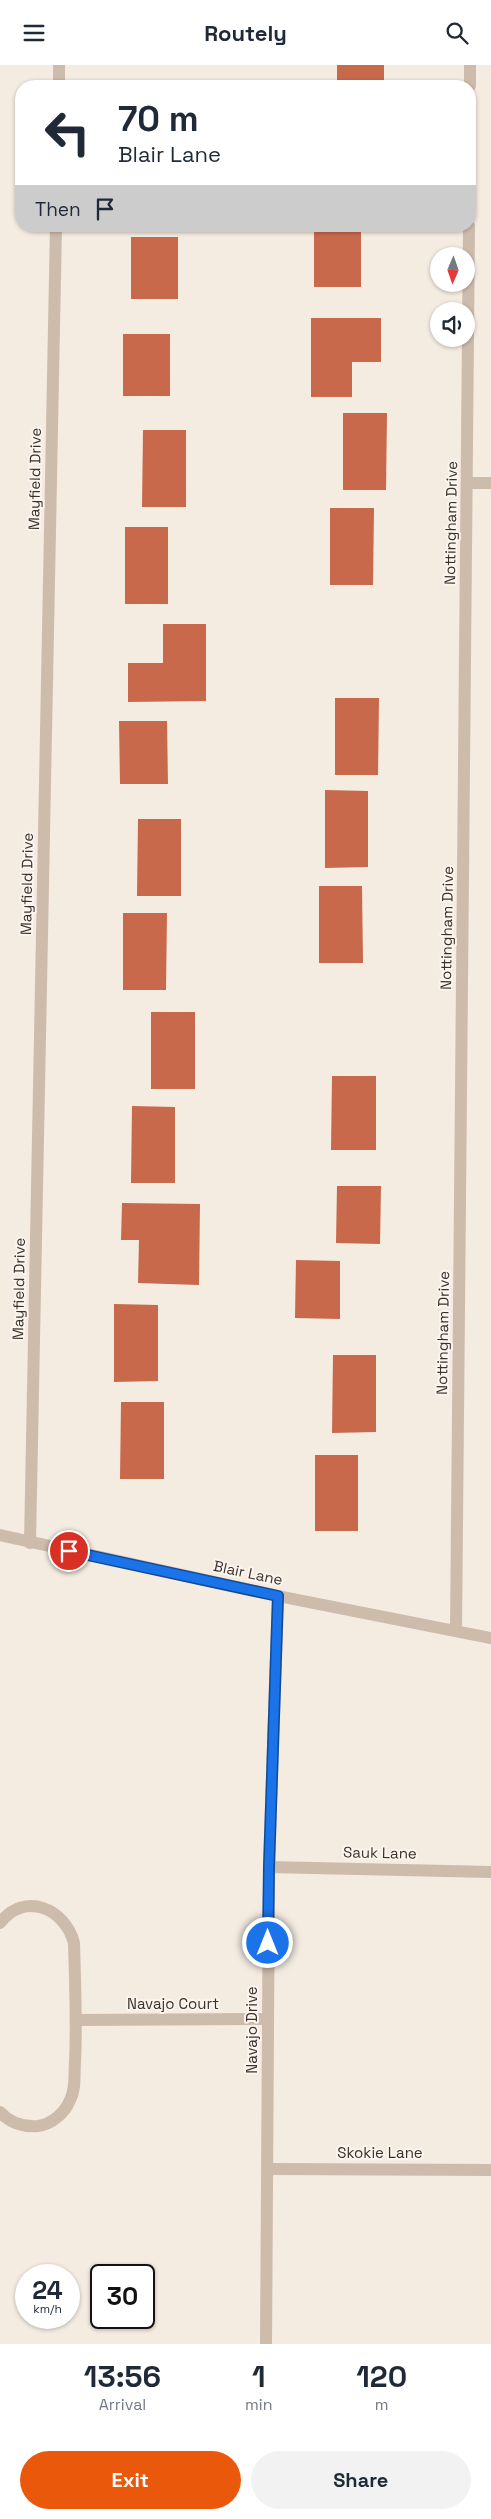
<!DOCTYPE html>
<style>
:root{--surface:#fff;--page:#f2f2f3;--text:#1f2937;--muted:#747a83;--accent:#ea580c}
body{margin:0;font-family:"Space Grotesk",sans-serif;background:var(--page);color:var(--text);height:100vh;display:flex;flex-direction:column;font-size:19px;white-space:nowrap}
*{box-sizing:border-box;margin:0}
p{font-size:16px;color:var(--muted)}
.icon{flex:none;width:28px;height:28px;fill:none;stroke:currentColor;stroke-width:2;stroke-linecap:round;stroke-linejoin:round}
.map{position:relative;height:2279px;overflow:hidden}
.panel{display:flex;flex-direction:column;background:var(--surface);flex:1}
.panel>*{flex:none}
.top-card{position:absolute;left:15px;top:15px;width:461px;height:152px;border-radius:20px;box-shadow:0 1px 4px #0004;background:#fff;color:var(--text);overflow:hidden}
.needle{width:32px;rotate:182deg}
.buttons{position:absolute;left:430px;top:182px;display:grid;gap:10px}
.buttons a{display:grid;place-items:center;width:45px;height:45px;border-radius:50%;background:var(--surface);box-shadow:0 1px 4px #0004;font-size:25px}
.speed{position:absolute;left:15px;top:2199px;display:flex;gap:10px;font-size:25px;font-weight:700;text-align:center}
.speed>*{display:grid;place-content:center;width:65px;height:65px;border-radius:50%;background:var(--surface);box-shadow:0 1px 4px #0004;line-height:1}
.speed small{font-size:12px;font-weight:400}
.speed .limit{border:2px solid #111;border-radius:8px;background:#fff;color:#111}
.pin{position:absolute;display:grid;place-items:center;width:42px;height:42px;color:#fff;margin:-21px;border:2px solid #fff;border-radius:50%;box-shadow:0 1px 5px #0007}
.me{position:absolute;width:55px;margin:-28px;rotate:0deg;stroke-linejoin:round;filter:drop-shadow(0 0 4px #0008)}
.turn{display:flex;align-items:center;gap:18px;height:105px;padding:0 20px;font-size:22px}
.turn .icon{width:65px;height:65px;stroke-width:2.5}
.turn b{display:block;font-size:35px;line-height:42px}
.then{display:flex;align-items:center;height:48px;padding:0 20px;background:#0003;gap:10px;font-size:19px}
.eta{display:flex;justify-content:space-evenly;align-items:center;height:85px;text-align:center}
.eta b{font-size:30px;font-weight:700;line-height:35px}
.button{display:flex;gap:10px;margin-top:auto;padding:10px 20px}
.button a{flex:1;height:58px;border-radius:30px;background:var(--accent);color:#fff;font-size:20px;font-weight:700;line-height:58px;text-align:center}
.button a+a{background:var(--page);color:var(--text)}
header{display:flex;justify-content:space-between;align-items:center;height:65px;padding:0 20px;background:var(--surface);font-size:22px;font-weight:700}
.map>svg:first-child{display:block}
.building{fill:#c8694b}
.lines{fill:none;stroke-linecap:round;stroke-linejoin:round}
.lane{stroke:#cdbbac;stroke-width:12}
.street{stroke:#cdbbac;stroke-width:12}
.route-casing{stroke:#114b97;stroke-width:12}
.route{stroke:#1a73e8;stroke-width:9}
.labels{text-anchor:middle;stroke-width:4;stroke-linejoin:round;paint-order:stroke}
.street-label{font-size:15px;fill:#3b302b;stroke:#fbf5ee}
</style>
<header><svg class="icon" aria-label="menu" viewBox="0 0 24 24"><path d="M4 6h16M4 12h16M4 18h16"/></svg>Routely<svg class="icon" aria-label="search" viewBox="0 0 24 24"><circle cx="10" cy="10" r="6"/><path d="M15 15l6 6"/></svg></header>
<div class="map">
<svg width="491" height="2279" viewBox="0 0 491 2279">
<rect width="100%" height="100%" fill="#f4ebe1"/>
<!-- building -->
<g class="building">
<rect x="337" y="0" width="47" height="21"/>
<rect x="314" y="161" width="47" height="61"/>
<rect x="131" y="172" width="47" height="62"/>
<path d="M311 253H381V297H352V332H311Z"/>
<rect x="123" y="269" width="47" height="62"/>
<path d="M343 348H387L386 425H343Z"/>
<path d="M143 365H186V442H142Z"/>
<path d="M330 443H374L373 520H330Z"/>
<rect x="125" y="462" width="43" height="77"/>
<path d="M163 559H206V636L128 637V598H163Z"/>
<path d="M335 633H379L378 710H335Z"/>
<path d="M119 656H167L168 719H120Z"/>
<path d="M325 725 368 726V802L325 803Z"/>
<path d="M138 754H181V831H137Z"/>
<path d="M319 821H362L363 898H319Z"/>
<path d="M123 848H167L166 925H123Z"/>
<rect x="151" y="947" width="44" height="77"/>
<path d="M332 1011H376V1085H331Z"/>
<path d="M132 1041 175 1042V1118H131Z"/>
<path d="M337 1121H381L380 1179 336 1178Z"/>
<path d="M122 1138 200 1139 199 1220 138 1218 139 1175H121Z"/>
<path d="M296 1195 340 1196V1254L295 1253Z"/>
<path d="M114 1239 158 1240V1316L114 1317Z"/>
<path d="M333 1290H376V1367L332 1368Z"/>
<path d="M121 1337H164V1414H120Z"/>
<rect x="315" y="1390" width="43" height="76"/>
</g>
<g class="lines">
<!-- lane -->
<path class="lane" d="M467 418H491"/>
<!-- street -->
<g class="street">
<path d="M59 21V0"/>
<path d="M470 21V0"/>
<path d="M0 1470 278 1531 491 1573"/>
<path d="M30 1478 56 161"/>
<path d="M456 1566 469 161"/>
<path d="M269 1802 491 1807"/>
<path d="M0 1858C24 1826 65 1843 74 1878 75 1918 77 1957 75 1997 74 2009 76 2024 70 2035 65 2048 52 2059 38 2061 24 2062 10 2058 0 2047"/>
<path d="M77 1955 268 1954"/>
<path d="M269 2104 491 2105"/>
<path d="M266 2279 269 1802 278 1531"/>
</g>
</g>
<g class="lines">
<defs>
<path id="route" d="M69 1486 278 1531 269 1802 268 1878"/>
</defs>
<!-- route casing -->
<use href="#route" class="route-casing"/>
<!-- route -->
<use href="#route" class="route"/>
</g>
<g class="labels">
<!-- street labels -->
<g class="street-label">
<text transform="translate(35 414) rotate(-89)" y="5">Mayfield Drive</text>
<text transform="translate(451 458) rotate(-89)" y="5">Nottingham Drive</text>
<text transform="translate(27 819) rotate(-89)" y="5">Mayfield Drive</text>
<text transform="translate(447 863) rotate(-89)" y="5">Nottingham Drive</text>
<text transform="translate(19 1224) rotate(-89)" y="5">Mayfield Drive</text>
<text transform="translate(443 1268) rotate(-89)" y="5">Nottingham Drive</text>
<text transform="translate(248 1508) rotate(12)" y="5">Blair Lane</text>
<text transform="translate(380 1788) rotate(1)" y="5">Sauk Lane</text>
<text x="173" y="1944">Navajo Court</text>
<text transform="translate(252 1965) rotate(-90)" y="5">Navajo Drive</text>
<text x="380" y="2093">Skokie Lane</text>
</g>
</g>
</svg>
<div class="buttons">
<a><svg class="needle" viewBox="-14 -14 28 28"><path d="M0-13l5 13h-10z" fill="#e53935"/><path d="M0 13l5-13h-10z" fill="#747a83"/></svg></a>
<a><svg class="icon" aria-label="sound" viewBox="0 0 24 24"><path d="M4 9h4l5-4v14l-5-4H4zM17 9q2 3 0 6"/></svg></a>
</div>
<div class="speed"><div>24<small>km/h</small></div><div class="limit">30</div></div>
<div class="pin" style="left:69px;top:1486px;background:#d93025"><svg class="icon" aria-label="arrive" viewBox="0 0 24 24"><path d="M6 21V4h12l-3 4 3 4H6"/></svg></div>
<svg class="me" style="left:268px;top:1878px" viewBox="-20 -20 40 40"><circle r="17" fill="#1a73e8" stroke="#fff" stroke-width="3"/><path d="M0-11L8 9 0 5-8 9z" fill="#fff"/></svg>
<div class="top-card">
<div class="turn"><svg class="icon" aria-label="left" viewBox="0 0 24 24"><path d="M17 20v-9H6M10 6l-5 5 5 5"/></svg><div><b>70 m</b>Blair Lane</div></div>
<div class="then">Then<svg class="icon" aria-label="arrive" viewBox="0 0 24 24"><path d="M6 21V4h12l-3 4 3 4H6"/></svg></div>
</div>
</div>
<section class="panel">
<div class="eta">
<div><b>13:56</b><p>Arrival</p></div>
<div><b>1</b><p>min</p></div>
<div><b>120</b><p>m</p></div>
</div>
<div class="button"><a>Exit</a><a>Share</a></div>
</section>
